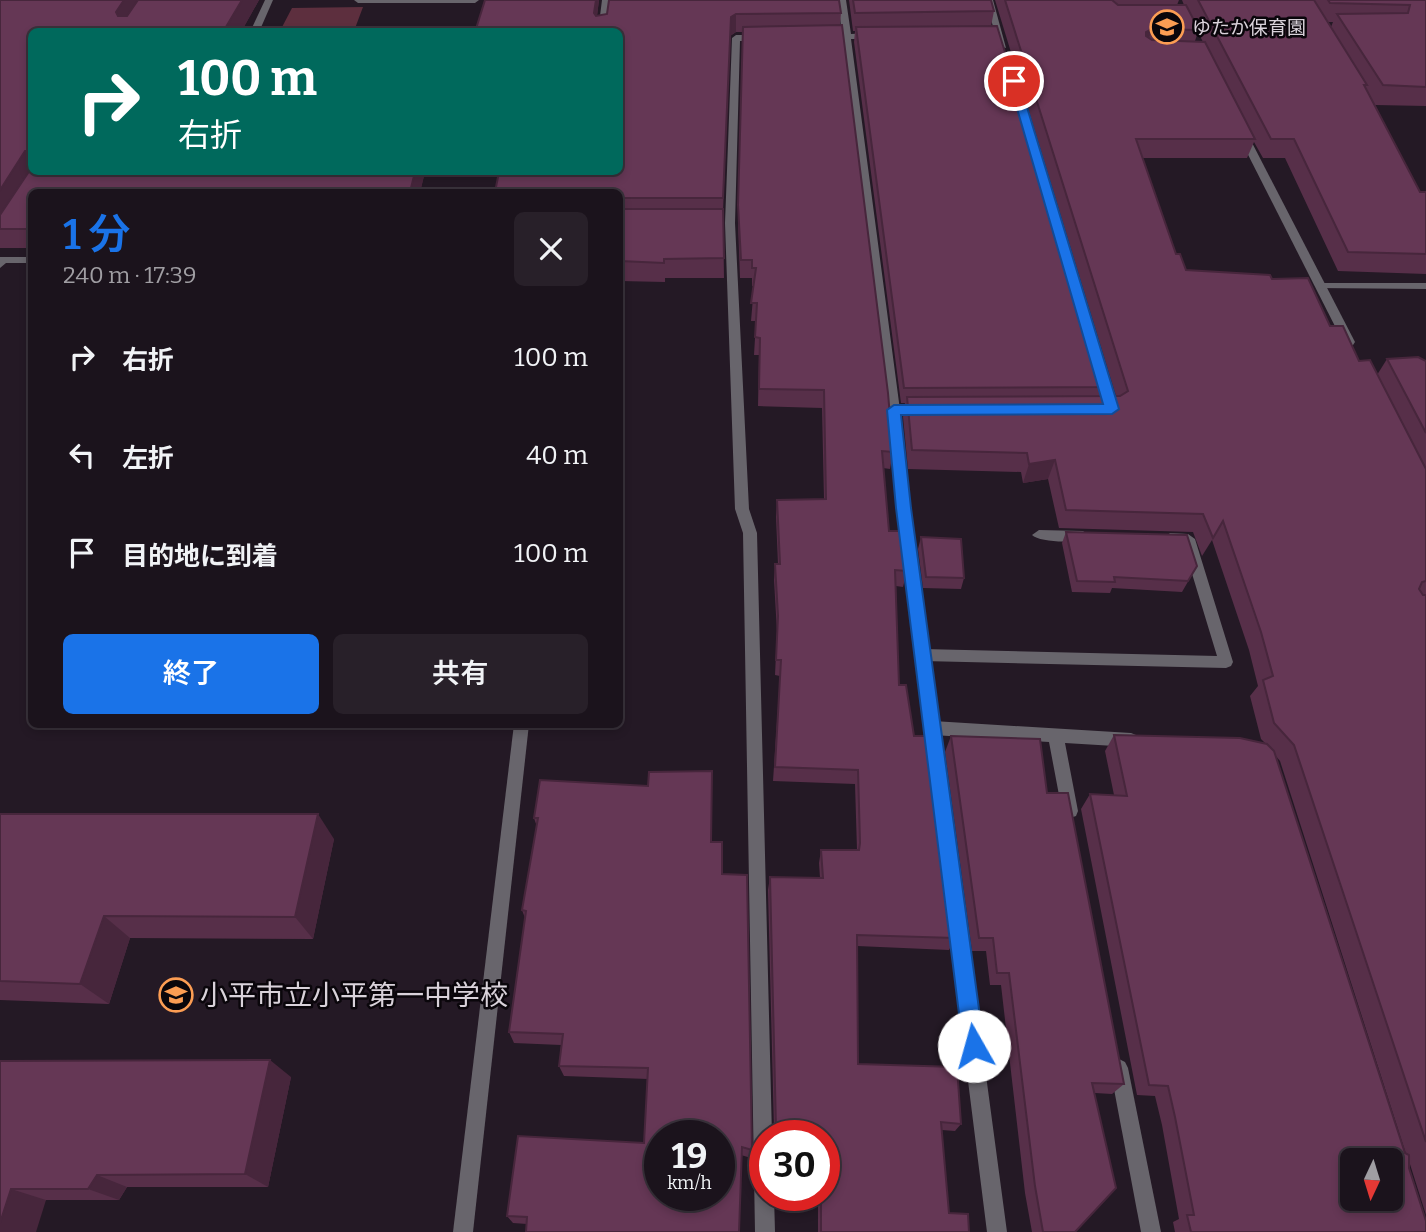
<!DOCTYPE html>
<html lang="ja">
<meta charset="utf-8">
<style>
:root{--surface:#1b131c;--page:#282029;--text:#f1f3f6;--muted:#a09ea3;--line:#39323b;--accent:#1a73e8}
body{margin:0;font-family:Bitter,"Noto Sans JP",serif;background:var(--page);color:var(--text);height:100vh;display:flex;flex-direction:column;font-size:26px;white-space:nowrap}
*{box-sizing:border-box;margin:0}
p{font-size:23px;color:var(--muted)}
.icon{flex:none;width:38px;height:38px;fill:none;stroke:currentColor;stroke-width:2;stroke-linecap:round;stroke-linejoin:round}
.map{position:relative;flex:1;overflow:hidden}
.side{position:absolute;left:28px;top:189px;width:595px;height:539px;display:flex;flex-direction:column;background:var(--surface);border-radius:10px;box-shadow:0 4px 10px #0003,0 0 0 2px var(--line)}
.side>*{flex:none}
.banner{position:absolute;left:28px;top:28px;width:595px;height:147px;border-radius:10px;box-shadow:0 4px 10px #0003,0 0 0 2px var(--line);background:#00695c;color:#fff;overflow:hidden}
.needle{width:46px;rotate:184deg}
.tools{position:absolute;left:1340px;top:1148px;display:grid;gap:14px}
.tools a{display:grid;place-items:center;width:63px;height:63px;border-radius:10px;background:var(--surface);box-shadow:0 4px 10px #0003,0 0 0 2px var(--line);font-size:35px}
.speed{position:absolute;left:644px;top:1120px;display:flex;gap:14px;font-size:35px;font-weight:700;text-align:center}
.speed>*{display:grid;place-content:center;width:91px;height:91px;border-radius:50%;background:var(--surface);box-shadow:0 4px 10px #0003,0 0 0 2px var(--line);line-height:1}
.speed small{font-size:18px;font-weight:400}
.speed .limit{border:10px solid #d22;background:#fff;color:#111}
.pin{position:absolute;display:grid;place-items:center;width:60px;height:60px;color:#fff;margin:-30px;border:4px solid #fff;border-radius:50%;box-shadow:0 2px 7px #0007}
.me{position:absolute;width:77px;margin:-38px;rotate:353deg;stroke-linejoin:round;filter:drop-shadow(0 0 5px #0008)}
.turn{display:flex;align-items:center;gap:24px;height:147px;padding:0 35px;font-size:32px}
.turn .icon{width:91px;height:91px;stroke-width:2.5}
.turn b{display:block;font-size:49px;line-height:60px}
.round{display:grid;place-items:center;flex:none;width:74px;height:74px;border-radius:10px;background:var(--page)}
.headline{display:flex;align-items:center;justify-content:space-between;height:119px;padding:0 35px}
h1{font-size:42px;font-weight:600;line-height:52px;color:var(--accent)}
.action{display:flex;gap:14px;margin-top:auto;padding:14px 35px}
.action a{flex:1;height:80px;border-radius:10px;background:var(--accent);color:#fff;font-size:28px;font-weight:600;line-height:80px;text-align:center}
.action a+a{background:var(--page);color:var(--text)}
ul{padding:0;list-style:none}
li{display:flex;align-items:center;gap:21px;height:98px;padding:0 35px}
li div{flex:1}
li b{display:block;font-size:26px}
li em{font-style:normal}
.map>svg:first-child{display:block}
.green{fill:#5d2f3e}
.lines{fill:none;stroke-linecap:round;stroke-linejoin:round}
.lane{fill:#68656c;fill-rule:evenodd}
.street{fill:#68656c;fill-rule:evenodd}
.wall{fill:#572f49;fill-rule:evenodd}
.shaded-wall{fill:#47263c}
.building{fill:#653755;stroke:#47263c;stroke-width:2;fill-rule:evenodd}
.route{fill:#1a73e8;stroke:#114b97;stroke-width:2}
.labels{text-anchor:middle;stroke-width:5;stroke-linejoin:round;paint-order:stroke}
.far-poi-label{font-size:19px;fill:#d9d2da;stroke:#0a060b;text-anchor:start}
.near-poi-label{font-size:28px;fill:#d9d2da;stroke:#0a060b;text-anchor:start}
</style>
<div class="map">
<svg width="1426" height="1232" viewBox="0 0 1426 1232">
<rect width="100%" height="100%" fill="#241925"/>
<!-- green -->
<path class="green" d="M363 7 354 31H280L292 8Z"/>
<g class="lines">
<!-- lane -->
<g class="lane">
<path d="M354 0H479L475 3H358Z"/>
<path d="M1242 130 1247 133 1355 342 1353 345H1345L1343 342 1237 133Z"/>
<path d="M1039 530 1083 531 1090 536C1082 544 1040 543 1032 535Z"/>
<path d="M1170 533 1188 534 1195 539 1233 662 1231 666 1226 668 923 661 918 659 916 655 918 651 923 649 1217 656 1183 544 1165 542 1163 538Z"/>
<path d="M933 721 1131 733 1136 735 1139 740 1136 745 1131 747 1065 743 1078 811 1076 816 1070 818 1064 816 1062 811 1049 742 933 735 928 733 925 728 928 723Z"/>
<path d="M1119 1059 1125 1062 1128 1068 1161 1232H1141L1110 1068 1113 1062Z"/>
</g>
<!-- street -->
<g class="street">
<path d="M265 0H273L259 32H250Z"/>
<path d="M602 0H610L606 32H598Z"/>
<path d="M838 0H846L851 34 871 33 875 36 871 39H851L900 410 910 508 1007 1232H987L896 508 888 410 843 40 825 41 821 38 825 35H842Z"/>
<path d="M985 0H993L1006 48 999 46Z"/>
<path d="M736 35H759L763 38 759 41H740L735 223 749 509 757 533 772 1136H765V1195H774L775 1232H755L743 533 735 509 725 223 732 38Z"/>
<path d="M1033 150 1041 152 1059 213 1058 215H1050L1049 213 1031 152Z"/>
<path d="M0 257H32V263H6L0 268Z"/>
<path d="M1321 283H1426V289L1317 288 1316 286Z"/>
<path d="M514 724H529L473 1232H453Z"/>
</g>
</g>
<!-- wall -->
<g class="wall">
<path d="M0 0H259L241 32H32V172H425L420 192H32V248H0Z"/>
<path d="M485 0H599L597 16 841 13 840 25 893 452 890 469 883 468 889 531 907 571 903 587 896 586 899 685 914 736 955 938 949 950 857 946 858 1064 961 1124 955 1131 942 1130 949 1213 969 1232H818V1195H824V1136L774 1129 768 890 770 877 820 878 819 863 821 850H857L855 784 773 781 780 676 775 675 777 632 774 580 775 564H778L776 517 777 500 824 499 822 408 758 406 759 355H754L756 321H751L754 286H752V278H740L738 223 743 32H736L730 36 723 212 724 278H665V282L620 281V192L575 174 620 172Z"/>
<path d="M849 0H991L994 11 991 26 1107 387 1104 397 1116 396 995 0H1179L1177 5H1184L1182 0H1426V106L1375 105 1420 192H1426V274L1338 271 1285 158H1263L1254 142 1247 158H1142L1176 254 1186 270 1272 279 1330 326 1359 361 1377 375 1387 359 1426 361V1215L1409 1161V1168L1426 1232H1175L1173 1222 1179 1219 1162 1125 1155 1096 1137 1095 1081 809 1090 794 1114 795 1105 751 1114 735 1265 743 1261 739 1250 696 1258 686 1249 650 1212 540 1202 556 1193 532 1059 528 1048 479 1023 483 1021 472 908 469 903 417 905 403H901L854 42 855 31H853ZM1327 22H1333L1331 27ZM1198 32 1203 42 1195 41ZM1275 755 1280 761 1406 1154 1405 1153Z"/>
<path d="M1066 532 1197 566 1182 592 1112 588 1110 593 1072 592 1062 543Z"/>
<path d="M921 537 964 578 961 589 923 588 918 549Z"/>
<path d="M951 736 1047 793 1124 1084 1112 1094 1095 1093 1075 1232H1032L1025 1193 1001 985H990L986 951H972L945 752Z"/>
<path d="M0 814 334 839 313 939 130 938 109 1004 0 1000Z"/>
<path d="M534 818 711 842 722 874 752 1150 751 1158 741 1155 527 1224 513 1223 507 1216 644 1143 648 1079 564 1076 559 1066 561 1045 514 1043 509 1032 525 918 522 910 537 827Z"/>
<path d="M0 1061 291 1077 268 1187H127L119 1200H46L0 1232Z"/>
</g>
<!-- shaded-wall -->
<g class="shaded-wall">
<path d="M124 0H143L124 31 116 12Z"/>
<path d="M242 0H259L241 32H223Z"/>
<path d="M596 0H599L595 32 594 13Z"/>
<path d="M736 14V32L730 36 722 217 731 17Z"/>
<path d="M1152 29 1146 47V32Z"/>
<path d="M25 151 32 163V172L0 227V190Z"/>
<path d="M162 172H178L170 192 161 175Z"/>
<path d="M415 172H425L420 192H410Z"/>
<path d="M1055 460 1048 479 1023 483 1029 464Z"/>
<path d="M318 814 334 839 313 939 295 917Z"/>
<path d="M104 916 130 938 109 1004 80 984Z"/>
<path d="M270 1060 291 1077 268 1187 245 1174Z"/>
<path d="M97 1175 127 1187 119 1200 88 1189Z"/>
<path d="M11 1189 46 1200 36 1232H0V1223Z"/>
</g>
<!-- building -->
<g class="building">
<path d="M0 0H124L116 12 118 16H127L138 0H242L223 32H32V151H25L0 190Z"/>
<path d="M485 0H596L594 13 596 16 607 14 609 0H839L841 13 736 14 731 17 723 198H620V192H495L499 172H570V174L584 175V172H620V32H475Z"/>
<path d="M853 0H991L994 11 855 13Z"/>
<path d="M1005 0H1112L1118 5H1186L1199 30 1152 29 1146 32V36L1152 40 1205 42 1255 139H1136L1176 254H1180L1186 270 1270 275 1272 279 1308 278 1330 326H1343L1359 361 1370 360 1426 469V581L1422 582 1419 589 1423 595H1426V1142L1294 745 1274 723 1263 680 1273 676 1261 632 1223 521 1213 538 1203 514 1066 510 1055 460 1029 464 1027 453 912 450 907 397 1120 396 1128 391Z"/>
<path d="M1198 0H1314L1367 85H1364L1420 192H1426V254L1348 252 1294 139H1271Z"/>
<path d="M1328 0H1426V87L1383 85 1337 14 1408 13 1410 5 1330 3Z"/>
<path d="M842 25 888 393 893 452 882 451 889 531H902L907 571 895 570 899 685H906L914 736H928L955 938 857 935 858 1064 957 1067 961 1124 941 1122 949 1213 968 1214 969 1232H821V1195H824V1136H769V1131L776 1128 770 877 823 878 821 850H859L860 843 858 770 775 767 781 660H776L778 616 775 564H780L777 500 826 499 824 390 759 389 760 338 755 337 757 303H751L756 268H752V260H741L738 205 743 27Z"/>
<path d="M997 26 1107 387 904 388 856 27Z"/>
<path d="M32 167V172H162L161 175 175 174 176 172H415L410 192H32V229H0V215Z"/>
<path d="M620 209H723L724 258 664 259V263L620 261Z"/>
<path d="M1418 357 1426 361V433L1387 359Z"/>
<path d="M1066 532 1187 535 1197 566 1188 581 1114 577 1115 582 1077 581Z"/>
<path d="M921 537 961 539 964 578 926 577Z"/>
<path d="M1114 735 1240 738 1267 744 1274 751 1405 1153 1409 1155V1168L1426 1221V1232H1191L1187 1215H1194L1175 1117 1168 1086 1149 1085 1090 794 1127 796ZM1353 1160H1391V1199H1353Z"/>
<path d="M951 736 1040 739 1047 793H1068L1124 1084 1092 1083 1116 1188 1075 1232H1043L1035 1186 1009 973H997L993 938H979Z"/>
<path d="M712 771 711 842H722V874L747 875 752 1150 742 1147 739 1232H526L527 1217 507 1216 518 1136 644 1143 648 1068 559 1066 563 1034 509 1032 526 911 522 910 538 818H534L540 780 648 786 649 772ZM660 1136H719V1195H660Z"/>
<path d="M0 814H318L295 917 104 916 80 984 0 981Z"/>
<path d="M270 1060 245 1174 97 1175 88 1189H11L0 1223V1061Z"/>
</g>
<!-- route -->
<path class="route" d="M1014 78 1019 81 1119 409 1112 414 901 415 911 508 984 1046 981 1053 974 1056 966 1053 963 1046 896 508 887 410 894 405 1103 404 1009 81Z"/>
<!-- icons -->
<defs>
<symbol id="school-ring" viewBox="-11 -11 22 22"><circle r="9.5" fill="#0a060b" stroke="#fc9d53" stroke-width="1.5"/><path d="M0-5L7-2L0 1L-7-2ZM-4 1L0 2.5L4 1V4Q0 6-4 4Z" fill="#fc9d53"/></symbol>
</defs>
<g fill-rule="evenodd">
<use href="#school-ring" x="1148" y="8" width="38" height="38"/>
<use href="#school-ring" x="157" y="976" width="38" height="38"/>
</g>
<g class="labels">
<!-- far-poi labels -->
<g class="far-poi-label">
<text x="1192" y="34">ゆたか保育園</text>
</g>
<!-- near-poi labels -->
<g class="near-poi-label">
<text x="200" y="1005">小平市立小平第一中学校</text>
</g>
</g>
</svg>
<div class="tools">
<a><svg class="needle" viewBox="-14 -14 28 28"><path d="M0-13l5 13h-10z" fill="#e53935"/><path d="M0 13l5-13h-10z" fill="#a09ea3"/></svg></a>
</div>
<div class="speed"><div>19<small>km/h</small></div><div class="limit">30</div></div>
<div class="pin" style="left:1014px;top:81px;background:#d93025"><svg class="icon" aria-label="arrive" viewBox="0 0 24 24"><path d="M6 21V4h12l-3 4 3 4H6"/></svg></div>
<svg class="me" style="left:974px;top:1046px" viewBox="-20 -20 40 40"><circle r="19" fill="#fff"/><path d="M0-13L10 11 0 6-10 11z" fill="#1a73e8"/></svg>
<div class="banner">
<div class="turn"><svg class="icon" aria-label="right" viewBox="0 0 24 24"><path d="M7 20v-9h11M14 6l5 5-5 5"/></svg><div><b>100 m</b>右折</div></div>
</div>
<section class="side">
<div class="headline"><div><h1>1 分</h1><p>240 m · 17:39</p></div><a class="round"><svg class="icon" aria-label="close" viewBox="0 0 24 24"><path d="M6 6l12 12M18 6L6 18"/></svg></a></div>
<ul>
<li><svg class="icon" aria-label="right" viewBox="0 0 24 24"><path d="M7 20v-9h11M14 6l5 5-5 5"/></svg><div><b>右折</b></div><em>100 m</em></li>
<li><svg class="icon" aria-label="left" viewBox="0 0 24 24"><path d="M17 20v-9H6M10 6l-5 5 5 5"/></svg><div><b>左折</b></div><em>40 m</em></li>
<li><svg class="icon" aria-label="arrive" viewBox="0 0 24 24"><path d="M6 21V4h12l-3 4 3 4H6"/></svg><div><b>目的地に到着</b></div><em>100 m</em></li>
</ul>
<div class="action"><a>終了</a><a>共有</a></div>
</section>
</div>
